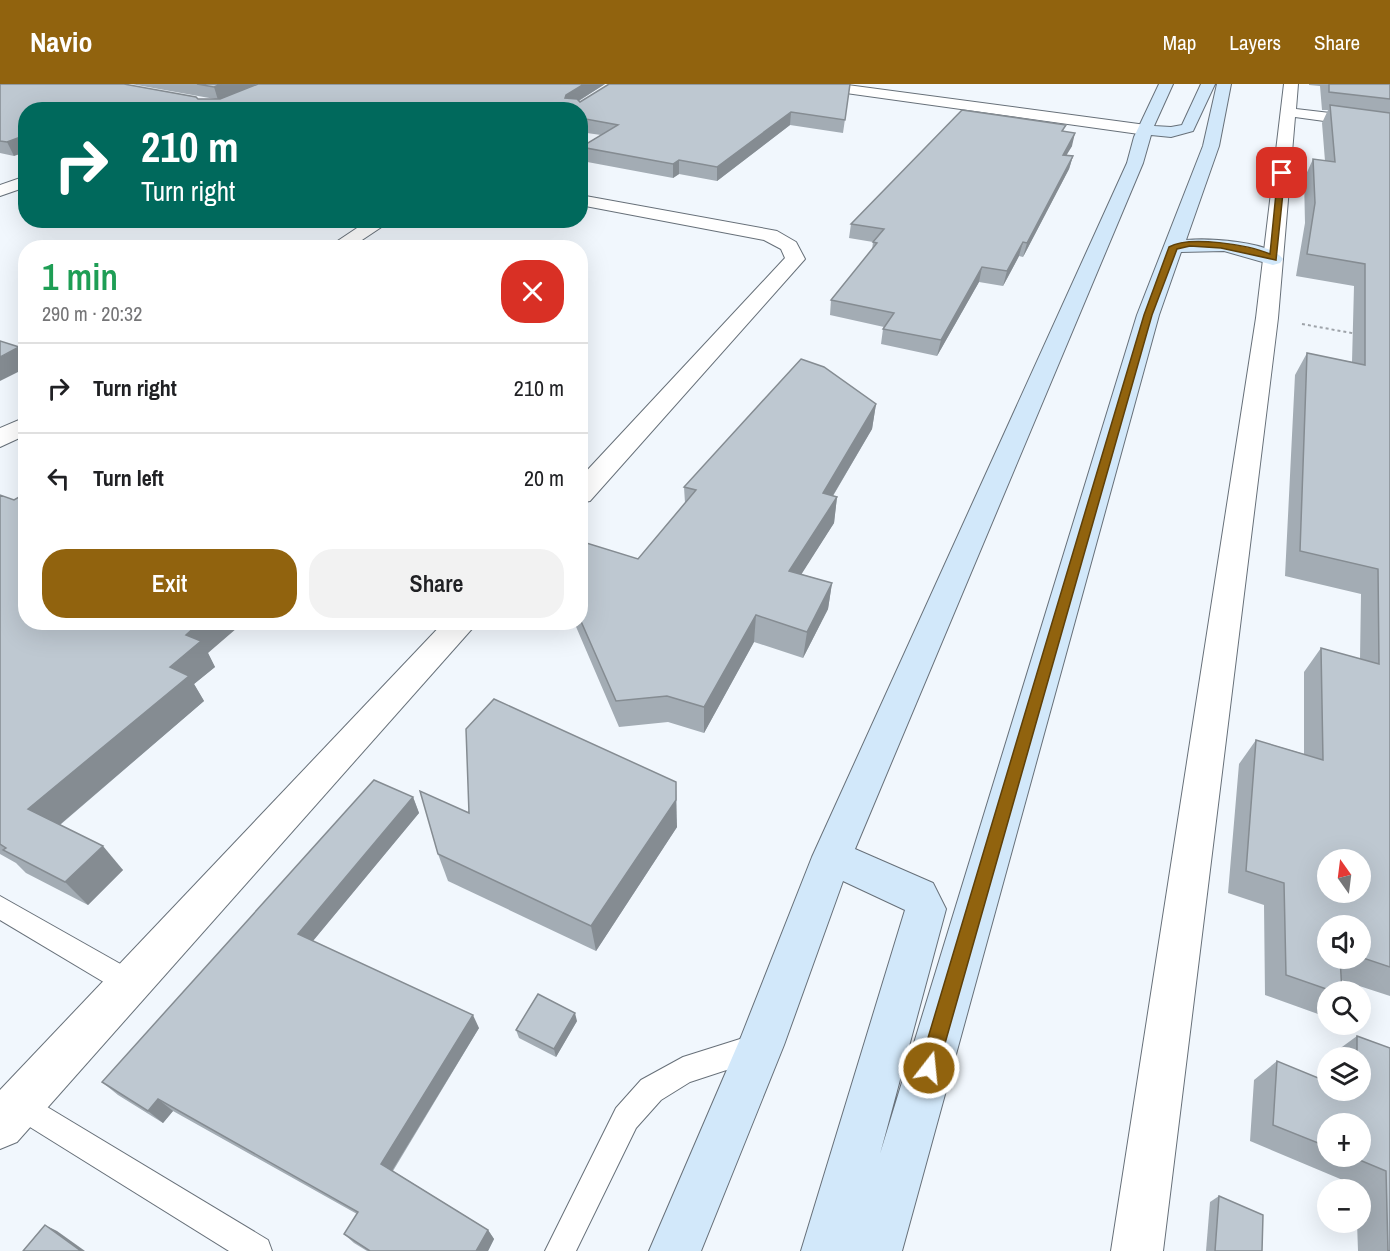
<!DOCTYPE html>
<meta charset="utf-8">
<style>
:root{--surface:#fff;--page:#f2f2f2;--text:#202124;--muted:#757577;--line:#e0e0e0;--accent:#91630e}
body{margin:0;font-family:"Archivo Narrow",sans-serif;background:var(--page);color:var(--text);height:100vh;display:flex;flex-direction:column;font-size:22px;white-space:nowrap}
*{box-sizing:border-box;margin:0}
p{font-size:20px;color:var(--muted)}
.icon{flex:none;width:33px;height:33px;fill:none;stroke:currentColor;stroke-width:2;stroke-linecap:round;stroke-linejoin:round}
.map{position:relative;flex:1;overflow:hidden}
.side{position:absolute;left:18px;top:156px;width:570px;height:390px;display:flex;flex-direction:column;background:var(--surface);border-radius:24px;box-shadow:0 6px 24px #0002}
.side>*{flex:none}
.banner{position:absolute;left:18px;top:18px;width:570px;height:126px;border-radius:24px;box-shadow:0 6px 24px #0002;background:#00695c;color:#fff;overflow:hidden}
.needle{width:39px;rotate:346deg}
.fabs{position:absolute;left:1317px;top:765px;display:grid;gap:12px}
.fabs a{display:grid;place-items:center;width:54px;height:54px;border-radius:50%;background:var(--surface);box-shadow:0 6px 24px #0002;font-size:30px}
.pin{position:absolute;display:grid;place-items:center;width:51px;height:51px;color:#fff;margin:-26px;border-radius:12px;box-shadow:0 3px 9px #0006}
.me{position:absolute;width:66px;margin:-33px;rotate:16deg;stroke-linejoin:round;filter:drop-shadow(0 0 4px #0008)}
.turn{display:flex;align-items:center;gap:21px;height:126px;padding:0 24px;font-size:27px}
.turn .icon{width:78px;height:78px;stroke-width:2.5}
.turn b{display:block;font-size:42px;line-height:51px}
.round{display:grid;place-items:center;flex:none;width:63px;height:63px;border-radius:24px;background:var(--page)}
.head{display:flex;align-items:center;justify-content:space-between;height:102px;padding:0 24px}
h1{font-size:36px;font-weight:600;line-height:45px;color:#1e9e55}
.primary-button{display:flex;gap:12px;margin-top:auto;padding:12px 24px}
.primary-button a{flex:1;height:69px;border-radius:24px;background:var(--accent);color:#fff;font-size:24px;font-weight:600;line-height:69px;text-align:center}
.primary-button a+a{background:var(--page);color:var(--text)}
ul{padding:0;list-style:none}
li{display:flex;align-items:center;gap:18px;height:90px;padding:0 24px;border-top:2px solid var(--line)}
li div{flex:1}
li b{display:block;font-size:22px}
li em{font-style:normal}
header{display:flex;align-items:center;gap:36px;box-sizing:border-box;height:84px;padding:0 30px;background:var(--accent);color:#fff}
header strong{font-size:28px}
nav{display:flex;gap:33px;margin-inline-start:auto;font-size:21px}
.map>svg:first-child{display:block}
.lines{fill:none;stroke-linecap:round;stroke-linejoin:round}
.lane-casing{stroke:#677079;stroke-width:2}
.street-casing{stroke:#677079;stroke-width:2}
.secondary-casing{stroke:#677079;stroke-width:2}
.path{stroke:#9ea3a9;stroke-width:2;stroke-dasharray:3 3;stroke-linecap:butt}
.lane{fill:#fff;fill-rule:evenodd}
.street{fill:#fff;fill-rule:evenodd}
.secondary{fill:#d2e8fa;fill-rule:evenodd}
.wall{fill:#a3acb4;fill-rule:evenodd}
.shaded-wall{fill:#858c92}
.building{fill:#bec8d1;stroke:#858c92;stroke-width:1.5;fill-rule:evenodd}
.route{fill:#91630e;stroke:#5e4009;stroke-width:1.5}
</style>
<header>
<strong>Navio</strong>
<nav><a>Map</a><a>Layers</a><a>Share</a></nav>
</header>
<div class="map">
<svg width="1390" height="1167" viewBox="0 0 1390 1167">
<rect width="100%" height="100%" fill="#f1f7fd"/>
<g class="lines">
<defs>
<g id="lane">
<path d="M0 812 140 891 144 900 140 909 131 912 122 909 0 836Z"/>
<path d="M759 949 769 952 772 962 769 972 690 998 661 1016 636 1044 576 1167H545L616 1024 641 996 683 973Z"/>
<path d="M19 1006 268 1156 272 1167H229L9 1030 5 1020 9 1010Z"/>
</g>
<g id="street">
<path d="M803 0H840L1146 41 1154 46 1146 51 810 4Z"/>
<path d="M1284 0H1298L1296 25 1390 36V46L1295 33 1278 234 1163 1167H1111L1256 234Z"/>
<path d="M26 92V103L0 112V101Z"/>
<path d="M580 111 777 147 796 158 805 175 590 417 580 419V394L785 174 781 165 764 156 580 121Z"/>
<path d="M369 136H392L350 164H327Z"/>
<path d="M26 333V351L0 363V344Z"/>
<path d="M444 538H478L17 1058 0 1065V1006Z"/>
</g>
<path id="secondary" d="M1159 0H1173L1154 42 1171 43 1182 41 1201 0H1215L1193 47 1171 53 1151 51 1143 79 855 765 933 799 946 825 880 1070 1137 231 1203 62 1217 0H1231L1219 62 1186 156C1207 154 1270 157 1283 175L1280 179 1273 181 1224 167 1181 168 1159 231 902 1167H801L905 826 843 797 784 961 701 1167H649L741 953 812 773 1127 79 1134 53Z"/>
</defs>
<!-- lane casing -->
<use href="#lane" class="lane-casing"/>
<!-- street casing -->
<use href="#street" class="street-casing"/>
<!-- secondary casing -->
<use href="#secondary" class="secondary-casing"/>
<!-- path -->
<path class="path" d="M1302 240 1357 250"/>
<!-- lane -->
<use href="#lane" class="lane"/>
<!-- street -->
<use href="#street" class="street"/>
<!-- secondary -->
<use href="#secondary" class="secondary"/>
</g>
<!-- wall -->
<g class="wall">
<path d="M0 0 198 15H215L131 0H257L219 15 258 0H605L579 17 580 18 850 0 843 49 790 41 717 97 679 90 673 94 582 77 581 63 601 51 580 48V26H26L14 72 0 69Z"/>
<path d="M1309 0H1390V912L1341 896 1342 908H1328V922L1318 930 1265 911 1264 821 1228 809 1239 680 1256 656 1304 670V588L1321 564 1360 575 1361 510 1285 492 1295 291 1307 269 1352 278 1354 202 1296 192 1305 139 1304 95 1313 75 1325 77 1322 39 1328 26H1322L1320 2 1309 1ZM1360 842V874H1328Z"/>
<path d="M1064 48 1072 62 1066 71 1073 72 1069 85 1023 173 1019 172 1003 202 979 198 937 272 881 260 883 245 884 243 830 231 831 216 872 166 873 158 849 154 851 140Z"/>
<path d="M876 320 872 345 833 412 837 413 834 439 801 490 832 499 828 525 803 574 754 558 704 649 668 638 619 643 574 538H580V457L638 475 685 419 684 403Z"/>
<path d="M0 411 208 569 215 583 194 600 204 617 60 741 123 786 88 821 26 789 16 779 0 770Z"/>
<path d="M413 713 419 729 313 857 479 944 393 1087 488 1146 494 1155 488 1167H367L354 1159 344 1150 357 1130 173 1027 163 1039 118 1011 102 998Z"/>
<path d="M469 729 677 743 596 867 448 797 438 770Z"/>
<path d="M577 937 556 973 519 954 516 946Z"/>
<path d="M1357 952 1390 964V1167H1358L1357 1138H1360V1106H1357V1102L1250 1057 1254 996 1277 977 1328 1006H1360V974H1331V971ZM1328 1040 1360 1072H1328Z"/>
<path d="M1219 1112 1262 1167H1206L1210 1118Z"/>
</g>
<!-- shaded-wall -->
<g class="shaded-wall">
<path d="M221 0H257L218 16 214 3Z"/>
<path d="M584 0H605L567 24 565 14 566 11Z"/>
<path d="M504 20V26H493Z"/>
<path d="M791 28 790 41 717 97V83Z"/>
<path d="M1075 49 1072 62 1059 84 1063 71Z"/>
<path d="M26 51V68L14 72 7 58Z"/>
<path d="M1073 72 1069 85 1023 173 1027 159Z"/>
<path d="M679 76V90L673 94V80Z"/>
<path d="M1023 158 1019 172 1003 202 1007 187Z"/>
<path d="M982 183 979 198 937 272 941 256Z"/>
<path d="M19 263 26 274V284L0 297V273Z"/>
<path d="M876 320 872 345 819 435 823 409Z"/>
<path d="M837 413 834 439 787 513 789 487Z"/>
<path d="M832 499 828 525 803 574 807 548Z"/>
<path d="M756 531 754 558 704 649V623Z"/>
<path d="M200 538H244L208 569 215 583 194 600 204 617 50 749 28 725 170 583 186 551Z"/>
<path d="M676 698 677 743 596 867 591 842Z"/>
<path d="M413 713 419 729 307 864 298 850Z"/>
<path d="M103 762 123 786 88 821 65 798Z"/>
<path d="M575 929 577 937 556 973 554 965Z"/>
<path d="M473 931 479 944 390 1090 381 1080Z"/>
<path d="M158 1015 173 1027 163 1039 148 1027Z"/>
<path d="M45 1141 57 1147 85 1167H81Z"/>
<path d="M488 1146 494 1155 488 1167H476Z"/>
</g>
<!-- building -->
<g class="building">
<path d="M0 0H124L196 13 198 15H220L258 0H584L566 11 565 14 577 15 580 18 609 0H850L845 36 791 28 717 83 679 76 673 80 581 63 618 41 580 34V26H533L504 20 493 26H26V51L7 58 0 57Z"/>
<path d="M197 0H221L214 3Z"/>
<path d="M1329 0H1390V15L1329 8Z"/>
<path d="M1330 21 1390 29V883L1360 873V842H1328V874H1340L1342 908H1335L1286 891 1284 799 1246 787 1256 656 1323 676 1321 564 1379 580 1378 485 1300 467 1307 269 1365 281V180L1307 170 1315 119 1313 75 1335 78ZM1328 776H1360V808H1328Z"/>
<path d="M962 26 1066 41 1062 47 1075 49 1063 71 1073 72 1027 159 1023 158 1007 187 982 183 941 256 883 245 894 229 831 216 877 159 873 158 884 145 851 140Z"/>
<path d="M0 257 19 263 0 273Z"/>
<path d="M801 275 824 283 876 320 823 409 837 413 789 487 832 499 807 548 756 531 704 623 667 612 616 617 580 535V457L638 475 696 406 684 403Z"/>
<path d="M26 409V538H200L186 551 201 557 170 583 189 592 28 725 103 762 65 798 3 766 6 764 0 760V411L14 416Z"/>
<path d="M494 615 676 698V716L591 842 438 770 420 707 469 729 466 645Z"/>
<path d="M374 696 413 713 298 850 473 931 381 1080 488 1146 476 1167H370L344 1150 358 1128 158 1015 148 1027 102 998Z"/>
<path d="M538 910 575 929 554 965 516 946Z"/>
<path d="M1357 952 1390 964V1167H1388L1386 1087 1350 1072H1360V1040H1328V1063L1273 1041 1277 977 1328 998V1006H1350L1358 1010V1006H1360V974H1357Z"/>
<path d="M1219 1112 1263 1131 1262 1167H1215Z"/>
<path d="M45 1141 81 1167H23Z"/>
</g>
<!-- route -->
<path class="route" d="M1282 87 1285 89 1276 176 1221 164 1190 162 1177 165 1152 231 938 984 936 991 929 994 922 991 919 984 1144 231 1169 163C1189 151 1249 161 1270 170L1278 89Z"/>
</svg>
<div class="fabs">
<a><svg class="needle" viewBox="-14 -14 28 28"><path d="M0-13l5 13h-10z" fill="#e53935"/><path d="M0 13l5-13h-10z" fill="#757577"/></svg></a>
<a><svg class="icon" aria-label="sound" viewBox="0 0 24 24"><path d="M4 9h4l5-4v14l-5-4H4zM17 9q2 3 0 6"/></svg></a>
<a><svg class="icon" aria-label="search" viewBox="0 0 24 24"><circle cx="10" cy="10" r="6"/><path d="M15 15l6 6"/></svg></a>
<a><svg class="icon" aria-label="layers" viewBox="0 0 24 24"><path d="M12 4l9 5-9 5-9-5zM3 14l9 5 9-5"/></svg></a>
<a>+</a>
<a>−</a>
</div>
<div class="pin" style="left:1282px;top:89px;background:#d93025"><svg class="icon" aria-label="arrive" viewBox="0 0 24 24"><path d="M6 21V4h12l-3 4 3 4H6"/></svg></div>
<svg class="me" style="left:929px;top:984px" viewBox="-20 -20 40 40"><circle r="17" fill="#91630e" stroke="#fff" stroke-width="3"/><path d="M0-11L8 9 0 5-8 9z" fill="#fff"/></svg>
<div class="banner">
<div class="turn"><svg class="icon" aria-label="right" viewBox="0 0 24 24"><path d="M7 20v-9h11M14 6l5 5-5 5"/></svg><div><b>210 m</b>Turn right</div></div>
</div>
<section class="side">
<div class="head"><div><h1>1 min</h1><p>290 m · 20:32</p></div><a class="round" style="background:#d93025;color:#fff"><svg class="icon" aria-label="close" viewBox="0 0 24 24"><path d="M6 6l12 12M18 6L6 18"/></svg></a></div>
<ul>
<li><svg class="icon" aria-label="right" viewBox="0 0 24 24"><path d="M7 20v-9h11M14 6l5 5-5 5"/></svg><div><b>Turn right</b></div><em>210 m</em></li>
<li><svg class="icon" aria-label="left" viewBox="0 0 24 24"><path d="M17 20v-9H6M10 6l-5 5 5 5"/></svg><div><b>Turn left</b></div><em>20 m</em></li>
</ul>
<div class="primary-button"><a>Exit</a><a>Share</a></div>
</section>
</div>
